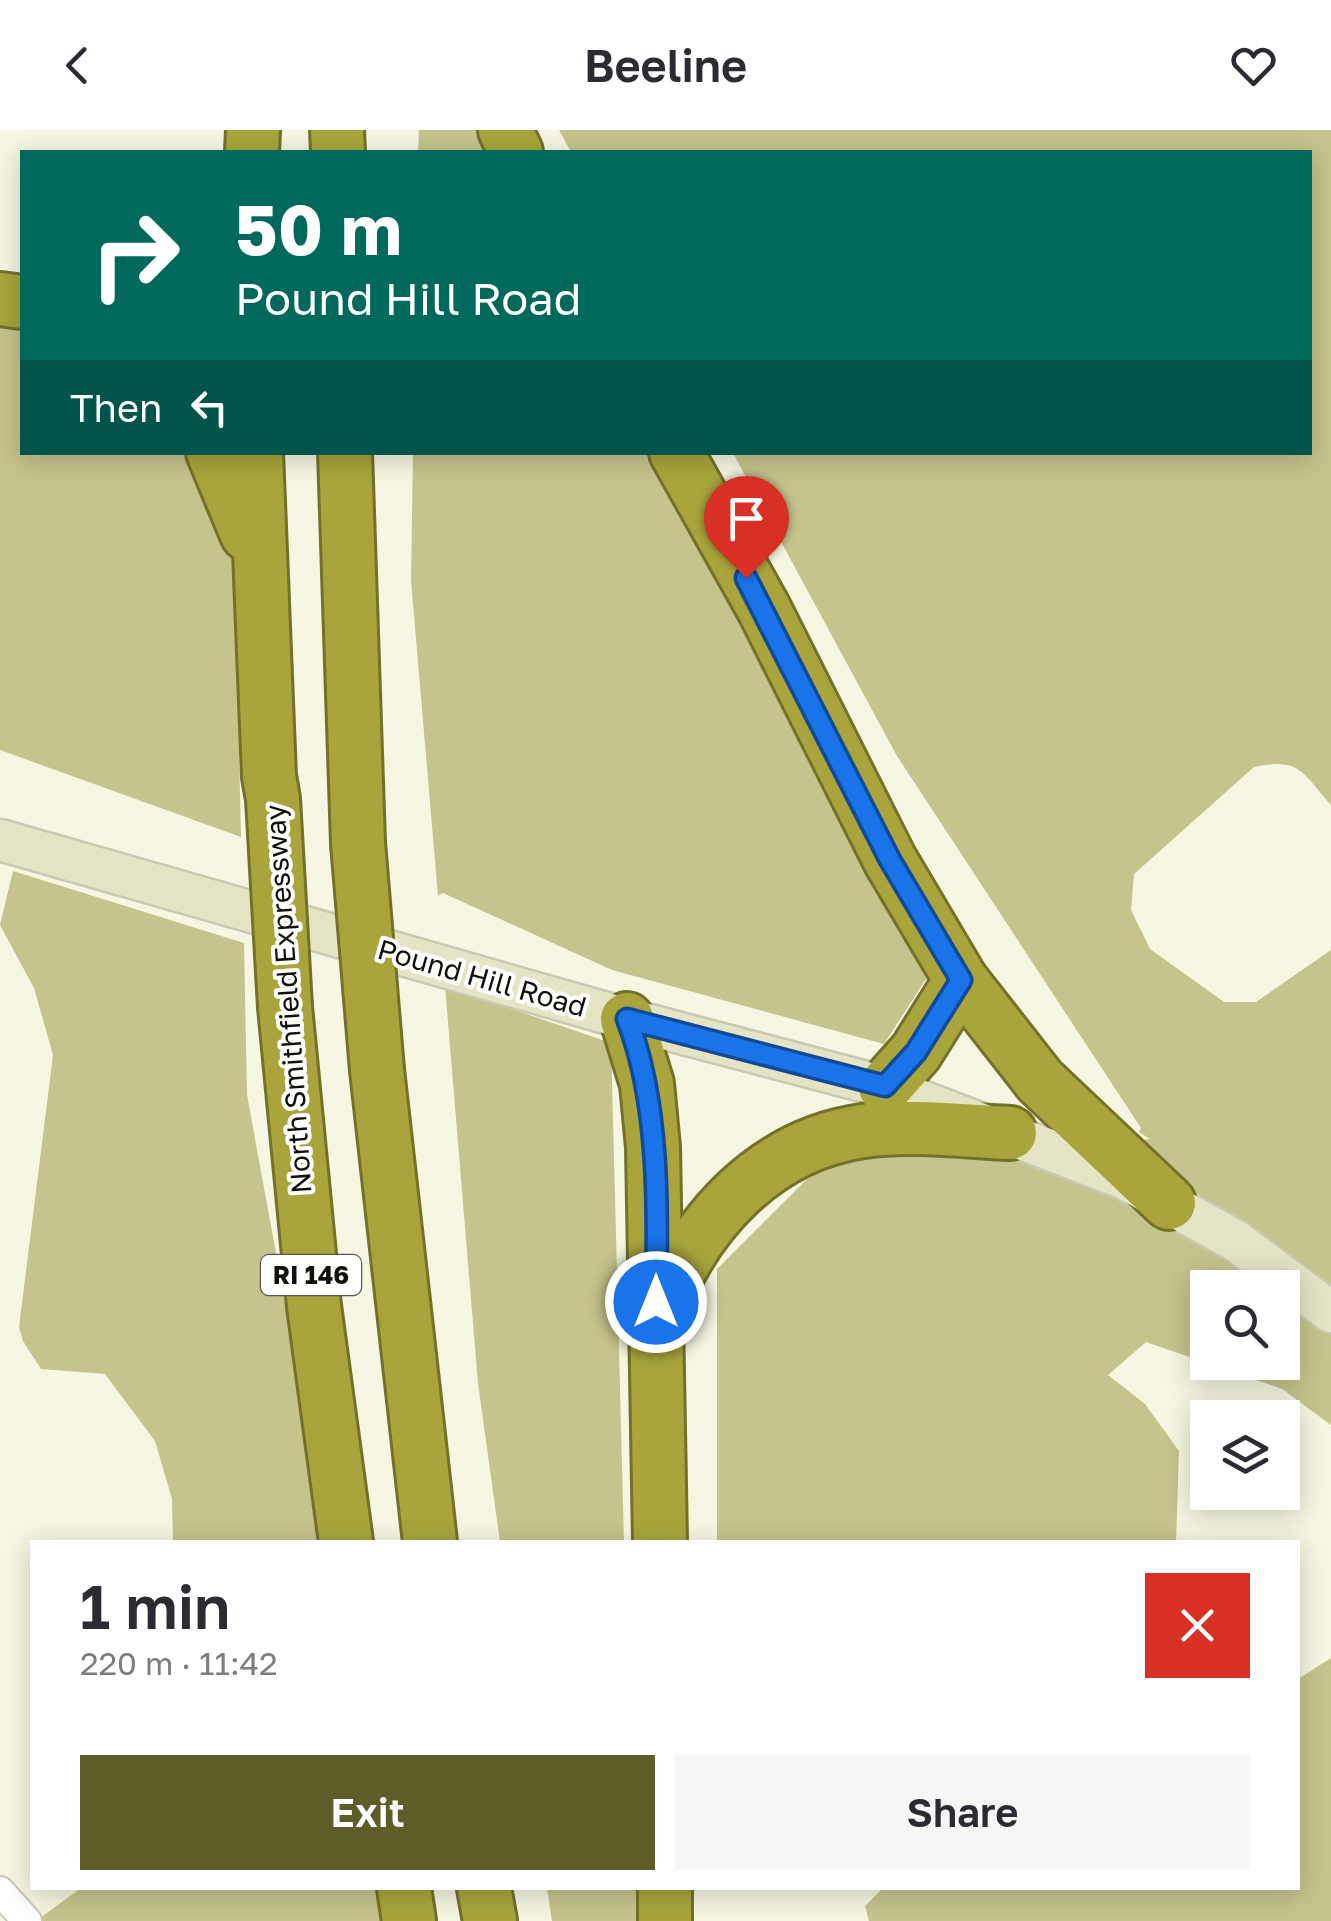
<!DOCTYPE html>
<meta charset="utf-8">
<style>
:root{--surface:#fff;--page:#f7f7f7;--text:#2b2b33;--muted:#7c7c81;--accent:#5e5d29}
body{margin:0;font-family:"Golos Text",sans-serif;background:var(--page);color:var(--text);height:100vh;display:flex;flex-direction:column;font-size:38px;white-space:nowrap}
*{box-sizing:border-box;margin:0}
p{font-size:32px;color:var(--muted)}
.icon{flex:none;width:55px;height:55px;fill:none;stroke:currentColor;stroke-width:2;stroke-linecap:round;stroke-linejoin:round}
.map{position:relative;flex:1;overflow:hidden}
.sheet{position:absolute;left:30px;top:1410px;width:1270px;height:350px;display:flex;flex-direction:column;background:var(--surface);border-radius:0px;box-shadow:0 5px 25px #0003}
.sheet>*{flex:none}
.banner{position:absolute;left:20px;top:20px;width:1292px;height:305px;border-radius:0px;box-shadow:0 5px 25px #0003;background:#00695c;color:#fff;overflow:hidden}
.controls{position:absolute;left:1190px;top:1140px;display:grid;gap:20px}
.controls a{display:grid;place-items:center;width:110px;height:110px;border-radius:0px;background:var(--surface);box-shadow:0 5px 25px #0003;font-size:50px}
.pin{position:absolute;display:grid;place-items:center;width:85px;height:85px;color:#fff;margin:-102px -42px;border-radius:50% 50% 50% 0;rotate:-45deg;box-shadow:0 0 10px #0007}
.pin .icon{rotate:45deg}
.me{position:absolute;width:110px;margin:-55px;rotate:0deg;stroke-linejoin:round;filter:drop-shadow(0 0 8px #0008)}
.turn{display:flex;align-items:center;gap:35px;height:210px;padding:0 50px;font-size:45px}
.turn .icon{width:130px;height:130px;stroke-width:2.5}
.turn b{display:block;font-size:70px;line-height:85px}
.then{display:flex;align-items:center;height:95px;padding:0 50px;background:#0003;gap:20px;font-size:38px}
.round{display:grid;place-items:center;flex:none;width:105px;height:105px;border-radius:0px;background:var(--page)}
.headline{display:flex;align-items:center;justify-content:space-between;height:170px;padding:0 50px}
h1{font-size:60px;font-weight:600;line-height:75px}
.action{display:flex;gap:20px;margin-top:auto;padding:20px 50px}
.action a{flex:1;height:115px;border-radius:0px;background:var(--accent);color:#fff;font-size:40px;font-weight:600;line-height:115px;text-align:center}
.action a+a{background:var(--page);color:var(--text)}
header{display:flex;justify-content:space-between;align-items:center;height:130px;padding:0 50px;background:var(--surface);font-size:45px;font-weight:600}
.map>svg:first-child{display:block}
.forest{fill:#c5c48d;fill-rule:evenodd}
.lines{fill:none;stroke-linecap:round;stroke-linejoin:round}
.street-casing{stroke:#c9c9b6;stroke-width:32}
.secondary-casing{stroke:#c9c9b6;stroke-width:45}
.highway-casing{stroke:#73712a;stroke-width:58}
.street{stroke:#fff;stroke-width:28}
.secondary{stroke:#e5e4c4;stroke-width:40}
.highway{stroke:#a9a53c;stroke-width:52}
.highway-bridge-casing{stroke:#73712a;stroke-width:58;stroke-linecap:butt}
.highway-bridge{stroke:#a9a53c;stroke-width:52}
.route-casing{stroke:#114b97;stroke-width:25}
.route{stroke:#1a73e8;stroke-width:18}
.labels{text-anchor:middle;stroke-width:8;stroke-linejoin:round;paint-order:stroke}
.shield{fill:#fff;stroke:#585853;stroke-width:2.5}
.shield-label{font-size:25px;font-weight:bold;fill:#101009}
.street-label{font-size:28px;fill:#101009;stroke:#fff}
</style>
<header><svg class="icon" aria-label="back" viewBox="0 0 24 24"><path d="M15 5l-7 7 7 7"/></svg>Beeline<svg class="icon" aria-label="heart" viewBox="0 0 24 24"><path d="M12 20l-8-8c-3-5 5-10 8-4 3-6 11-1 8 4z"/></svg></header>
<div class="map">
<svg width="1331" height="1791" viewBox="0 0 1331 1791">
<rect width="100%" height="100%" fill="#f6f6e2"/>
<!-- forest -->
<g class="forest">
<path d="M419 0H480L493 22H418Z"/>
<path d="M559 0H1331V675C1302 643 1301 627 1254 637L1134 744 1131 780 1150 819 1224 872H1256L1331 820V1295L1282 1259 1146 1212 1108 1245 1145 1274 1179 1321 1176 1412H717V1139L849 1007 1056 1017 1150 1009 1139 1002 1141 998 897 626 733 323 1310 322V22H571ZM1208 1158H1282V1232H1208Z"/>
<path d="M0 167 22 170V322L215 323 233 355 241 707 0 620Z"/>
<path d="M413 323H665L886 715 926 849 884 914 612 840 443 763 438 766 411 450Z"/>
<path d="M13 741 244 813 247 965 329 1412H173L172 1369 155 1311 105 1244 41 1239 23 1211 19 1197 53 925 34 858 0 795Z"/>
<path d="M445 856 611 913 624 1412H500L478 1253Z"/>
<path d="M1331 1528V1791H869L865 1776 883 1758H1298V1549Z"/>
<path d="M81 1758H391L397 1791H36Z"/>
<path d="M547 1758H667L668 1791H552Z"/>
</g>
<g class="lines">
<defs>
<path id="street" d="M0 1761 27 1791"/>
<path id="secondary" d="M0 710 627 889 885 957 1123 1048 1236 1111 1331 1182"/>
<g id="highway">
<path d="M337 0 338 22"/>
<path d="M505 0 516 22"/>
<path d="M252 22 253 0"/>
<path d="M0 169 22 172"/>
<path d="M213 322 247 404"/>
<path d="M256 322 269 646 273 669"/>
<path d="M345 322 358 713"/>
<path d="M676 322 764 479 890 730 961 850 1040 951 1169 1073"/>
<path d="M285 877 314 1176 346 1412"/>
<path d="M627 889 647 954 653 1017 660 1412"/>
<path d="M377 940 430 1412"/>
<path d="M885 957 916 922 961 850"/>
<path d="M661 1181C695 1092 765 1015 863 1001 911 994 962 1001 1010 1003"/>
<path d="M404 1758 409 1791"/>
<path d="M484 1758 490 1791"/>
<path d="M665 1758V1791"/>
</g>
</defs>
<!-- street casing -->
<use href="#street" class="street-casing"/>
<!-- secondary casing -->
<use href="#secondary" class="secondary-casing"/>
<!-- highway casing -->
<use href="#highway" class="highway-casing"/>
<!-- street -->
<use href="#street" class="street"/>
<!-- secondary -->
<use href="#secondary" class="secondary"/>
<!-- highway -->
<use href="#highway" class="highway"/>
<defs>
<g id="highway-bridge">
<path d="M273 669 285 877"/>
<path d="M358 713 377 940"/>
</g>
</defs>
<!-- highway-bridge casing -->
<use href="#highway-bridge" class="highway-bridge-casing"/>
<!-- highway-bridge -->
<use href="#highway-bridge" class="highway-bridge"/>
</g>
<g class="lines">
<defs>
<path id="route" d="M656 1172C658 1083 660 972 627 889L885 956 916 922 961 850 890 730 746 448"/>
</defs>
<!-- route casing -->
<use href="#route" class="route-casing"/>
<!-- route -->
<use href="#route" class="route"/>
</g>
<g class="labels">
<!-- shield labels -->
<rect class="shield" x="261" y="1125" width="100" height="40" rx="8"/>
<g class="shield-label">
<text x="311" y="1154">RI 146</text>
</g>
<!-- street labels -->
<g class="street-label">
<text transform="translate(482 848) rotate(16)" y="10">Pound Hill Road</text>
<text transform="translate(288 869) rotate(-94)" y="10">North Smithfield Expressway</text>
</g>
</g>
</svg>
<div class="controls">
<a><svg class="icon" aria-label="search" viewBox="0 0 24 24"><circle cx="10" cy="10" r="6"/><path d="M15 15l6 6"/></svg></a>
<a><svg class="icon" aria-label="layers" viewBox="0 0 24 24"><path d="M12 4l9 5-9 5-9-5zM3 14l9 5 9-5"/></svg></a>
</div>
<div class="pin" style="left:746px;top:448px;background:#d93025"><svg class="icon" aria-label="arrive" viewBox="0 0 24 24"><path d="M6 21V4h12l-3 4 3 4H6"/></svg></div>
<svg class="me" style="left:656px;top:1172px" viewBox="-20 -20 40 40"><circle r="17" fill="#1a73e8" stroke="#fff" stroke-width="3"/><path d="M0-11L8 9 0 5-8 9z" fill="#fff"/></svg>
<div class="banner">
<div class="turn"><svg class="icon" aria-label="right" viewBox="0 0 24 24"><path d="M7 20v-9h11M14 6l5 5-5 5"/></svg><div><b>50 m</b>Pound Hill Road</div></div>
<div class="then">Then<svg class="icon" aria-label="left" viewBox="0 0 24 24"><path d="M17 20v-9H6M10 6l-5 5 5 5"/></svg></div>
</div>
<section class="sheet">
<div class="headline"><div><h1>1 min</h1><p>220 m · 11:42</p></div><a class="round" style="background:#d93025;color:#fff"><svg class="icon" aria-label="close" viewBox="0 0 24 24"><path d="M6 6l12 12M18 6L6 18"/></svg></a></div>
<div class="action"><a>Exit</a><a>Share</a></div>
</section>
</div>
